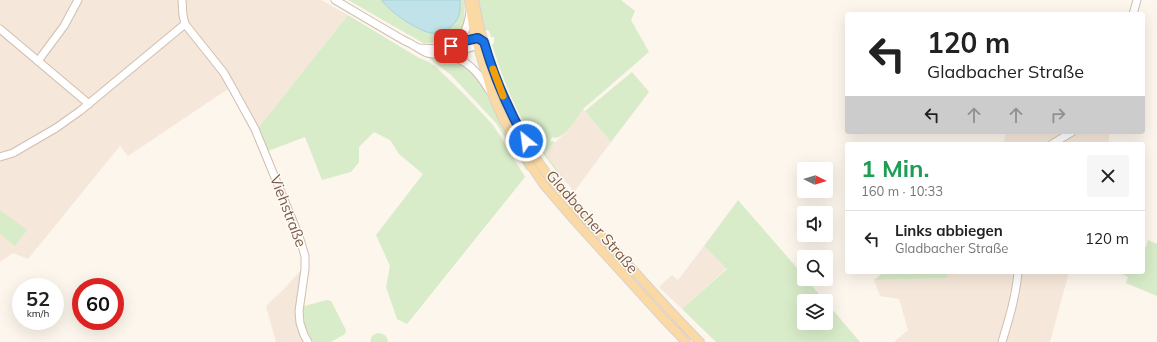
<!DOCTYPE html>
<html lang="de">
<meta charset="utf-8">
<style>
:root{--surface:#fff;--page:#f6f6f6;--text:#222;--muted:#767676;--line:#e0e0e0}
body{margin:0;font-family:Mulish,sans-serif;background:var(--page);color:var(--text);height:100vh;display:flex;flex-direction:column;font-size:15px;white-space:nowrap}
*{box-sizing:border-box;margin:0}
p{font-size:13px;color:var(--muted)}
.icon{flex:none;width:22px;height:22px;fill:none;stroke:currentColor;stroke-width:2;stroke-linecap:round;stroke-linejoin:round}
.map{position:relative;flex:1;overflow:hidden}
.side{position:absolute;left:845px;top:142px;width:300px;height:132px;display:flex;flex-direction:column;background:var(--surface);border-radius:4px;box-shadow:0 4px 16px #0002}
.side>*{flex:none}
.banner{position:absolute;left:845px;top:12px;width:300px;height:122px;border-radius:4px;box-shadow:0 4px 16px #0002;background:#fff;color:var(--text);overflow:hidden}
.needle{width:26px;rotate:95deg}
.tools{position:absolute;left:797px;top:162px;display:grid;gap:8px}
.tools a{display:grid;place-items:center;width:36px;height:36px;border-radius:4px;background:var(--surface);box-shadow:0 4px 16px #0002;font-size:20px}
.speed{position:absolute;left:12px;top:278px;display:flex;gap:8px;font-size:20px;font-weight:700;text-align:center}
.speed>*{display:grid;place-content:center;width:52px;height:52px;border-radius:50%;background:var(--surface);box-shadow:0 4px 16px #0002;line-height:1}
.speed small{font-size:10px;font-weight:400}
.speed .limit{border:6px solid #d22;background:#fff;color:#111}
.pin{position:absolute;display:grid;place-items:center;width:34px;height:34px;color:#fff;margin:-17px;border-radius:8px;box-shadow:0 2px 6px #0006}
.me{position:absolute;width:44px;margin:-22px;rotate:331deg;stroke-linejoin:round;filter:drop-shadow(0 0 3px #0008)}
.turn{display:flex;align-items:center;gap:14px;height:84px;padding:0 16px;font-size:18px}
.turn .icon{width:52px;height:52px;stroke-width:2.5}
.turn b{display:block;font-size:28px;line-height:34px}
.lanes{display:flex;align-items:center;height:38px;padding:0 16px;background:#0003;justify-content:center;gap:20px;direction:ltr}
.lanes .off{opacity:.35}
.round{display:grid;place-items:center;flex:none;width:42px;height:42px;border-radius:4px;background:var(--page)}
.head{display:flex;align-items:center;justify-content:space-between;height:68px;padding:0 16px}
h1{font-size:24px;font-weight:700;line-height:30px;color:#1e9e55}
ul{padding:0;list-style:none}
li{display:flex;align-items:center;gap:12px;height:56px;padding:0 16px;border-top:1px solid var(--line)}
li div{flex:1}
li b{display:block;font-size:15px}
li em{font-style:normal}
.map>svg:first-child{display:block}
.residential{fill:#f5e8da}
.green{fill:#d8ecc9}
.water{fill:#bfe3e8;stroke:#a5d3da}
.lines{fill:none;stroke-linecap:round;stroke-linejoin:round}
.minor-casing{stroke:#d1beb0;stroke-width:9}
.major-casing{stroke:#dad1cd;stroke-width:10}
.minor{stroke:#fff;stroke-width:7}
.major{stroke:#fbd9a5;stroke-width:8}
.route-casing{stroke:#114b97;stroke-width:10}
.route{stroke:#1a73e8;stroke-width:7}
.slow{stroke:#f59e0b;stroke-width:7}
.labels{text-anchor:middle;stroke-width:3;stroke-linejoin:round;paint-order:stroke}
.street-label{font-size:15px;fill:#7a5c4d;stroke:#fffaf3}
</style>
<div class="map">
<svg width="1157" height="342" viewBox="0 0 1157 342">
<rect width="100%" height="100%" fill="#fdf6ec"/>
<!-- residential -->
<g class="residential">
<path d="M0 0H321L348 15 258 128 251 131 228 89 128 156 120 146 28 259 13 253 0 262Z"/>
<path d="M583 109 611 142 574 192 544 153 565 133 576 119Z"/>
<path d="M1006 132H1109V144H1003Z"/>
<path d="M704 246 727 268 682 309 659 287 672 275 678 280Z"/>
<path d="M301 270 296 310 304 342H276L266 306 284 289Z"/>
<path d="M947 272H1069L1050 342H894L908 330 899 299 880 296 874 280 948 278Z"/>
</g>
<!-- green -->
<g class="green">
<path d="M348 0H382V1C392 13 412 28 427 32 433 34 440 33 446 32L460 9V0H465L464 23 462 31H457L448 40 439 43H423Z"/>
<path d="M477 0H621L635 11 631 20 649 52 583 109C577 118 567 135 556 138L552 137 550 141 555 142 545 153 564 179 563 180C548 160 533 141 522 119 509 95 500 70 492 45L494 43V37H491L489 31 484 29Z"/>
<path d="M348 15 419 58 427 61 436 67 464 94 492 124 499 134 525 177 407 324 397 319 386 287 390 266 376 235 423 174 399 154 390 140 374 132 359 147V162L351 172 322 180 305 137 268 151 258 128Z"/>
<path d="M426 55C443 57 460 60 474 73 486 83 491 102 497 116 506 135 517 152 528 169L527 171 496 123 451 75 429 58 425 57Z"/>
<path d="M632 72 649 92 611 142 585 111Z"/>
<path d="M738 200 804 276V279H806L825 301H804V323H826V302L860 342H716L682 309 727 269 704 246Z"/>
<path d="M0 210 27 230 15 246 0 234Z"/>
<path d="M1148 240 1157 244V296L1126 283 1128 277 1118 272H1143V247H1146Z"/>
<path d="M884 272H947L948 278 874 280Z"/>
<path d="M327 300 331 301 346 330 345 334 331 342H313C306 330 302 320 304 306Z"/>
<path d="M377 333C383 333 388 336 388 342H370L372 336Z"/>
</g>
<!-- water -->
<path class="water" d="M382 0H460C461 17 458 20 446 32 440 33 433 34 427 32 412 27 392 13 382 1Z"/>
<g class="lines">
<defs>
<g id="minor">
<path d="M182 0 183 15 185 24 224 73 233 89 255 129 299 236 305 256V269L299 311 300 323 304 335 308 342"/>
<path d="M335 0C359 14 382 28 405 41 413 44 420 50 427 53 440 57 473 49 484 41L478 38 455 43 451 46 440 49 419 48"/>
<path d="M1133 14 1137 0"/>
<path d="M0 29 89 104"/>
<path d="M455 43C465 35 468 25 470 12"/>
<path d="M446 55C467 59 478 72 489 90"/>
<path d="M38 61 64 26 78 0"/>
<path d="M1052 144 1072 132"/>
<path d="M0 157 13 153 56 128 80 111 185 24"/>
<path d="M1002 342C1009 319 1016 296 1018 272"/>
</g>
<g id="major">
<path d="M469 0 474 33 492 94 502 117 525 157 544 185 575 221 663 318 686 342"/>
<path d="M474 0C486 69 517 140 562 193 579 213 598 232 616 251 644 282 671 313 700 342"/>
</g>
</defs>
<!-- minor casing -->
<use href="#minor" class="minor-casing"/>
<!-- major casing -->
<use href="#major" class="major-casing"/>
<!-- minor -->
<use href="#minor" class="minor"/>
<!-- major -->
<use href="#major" class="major"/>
</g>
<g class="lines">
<defs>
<path id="route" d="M451 46 455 43 478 38 484 42C494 77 508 109 526 141"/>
</defs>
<!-- route casing -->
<use href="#route" class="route-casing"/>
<!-- route -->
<use href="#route" class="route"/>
<!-- slow -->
<path class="slow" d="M493 69 503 96"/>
</g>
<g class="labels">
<!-- street labels -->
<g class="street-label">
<text transform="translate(288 211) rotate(69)" y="5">Viehstraße</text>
<text transform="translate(592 222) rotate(49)" y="5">Gladbacher Straße</text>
</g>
</g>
</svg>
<div class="tools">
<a><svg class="needle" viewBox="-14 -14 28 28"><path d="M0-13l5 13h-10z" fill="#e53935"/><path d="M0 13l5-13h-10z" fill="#767676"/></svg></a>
<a><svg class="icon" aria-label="sound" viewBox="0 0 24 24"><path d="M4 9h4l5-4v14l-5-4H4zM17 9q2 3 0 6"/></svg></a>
<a><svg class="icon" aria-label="search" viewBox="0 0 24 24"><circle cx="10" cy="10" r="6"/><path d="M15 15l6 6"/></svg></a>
<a><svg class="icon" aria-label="layers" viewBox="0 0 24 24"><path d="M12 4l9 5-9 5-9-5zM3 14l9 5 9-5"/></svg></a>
</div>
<div class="speed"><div>52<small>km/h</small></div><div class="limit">60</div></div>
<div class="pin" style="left:451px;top:46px;background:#d93025"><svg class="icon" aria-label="arrive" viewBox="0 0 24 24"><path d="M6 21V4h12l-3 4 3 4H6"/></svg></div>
<svg class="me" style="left:526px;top:141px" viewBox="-20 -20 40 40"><circle r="17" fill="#1a73e8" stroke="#fff" stroke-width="3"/><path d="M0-11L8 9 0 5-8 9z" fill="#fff"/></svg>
<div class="banner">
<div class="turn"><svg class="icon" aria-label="left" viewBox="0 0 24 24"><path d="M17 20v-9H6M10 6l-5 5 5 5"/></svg><div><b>120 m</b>Gladbacher Straße</div></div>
<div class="lanes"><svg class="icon" aria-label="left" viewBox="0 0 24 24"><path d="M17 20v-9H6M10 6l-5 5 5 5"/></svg><svg class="icon off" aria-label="ahead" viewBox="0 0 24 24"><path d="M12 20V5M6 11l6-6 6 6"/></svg><svg class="icon off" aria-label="ahead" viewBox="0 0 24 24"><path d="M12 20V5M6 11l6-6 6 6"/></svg><svg class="icon off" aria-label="right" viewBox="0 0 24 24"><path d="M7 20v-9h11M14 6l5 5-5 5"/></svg></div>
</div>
<section class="side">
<div class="head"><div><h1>1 Min.</h1><p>160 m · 10:33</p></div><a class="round"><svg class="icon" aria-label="close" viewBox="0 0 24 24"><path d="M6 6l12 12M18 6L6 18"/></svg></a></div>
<ul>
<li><svg class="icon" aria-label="left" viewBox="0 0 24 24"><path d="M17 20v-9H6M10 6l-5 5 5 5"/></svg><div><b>Links abbiegen</b><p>Gladbacher Straße</p></div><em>120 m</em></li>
</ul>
</section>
</div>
